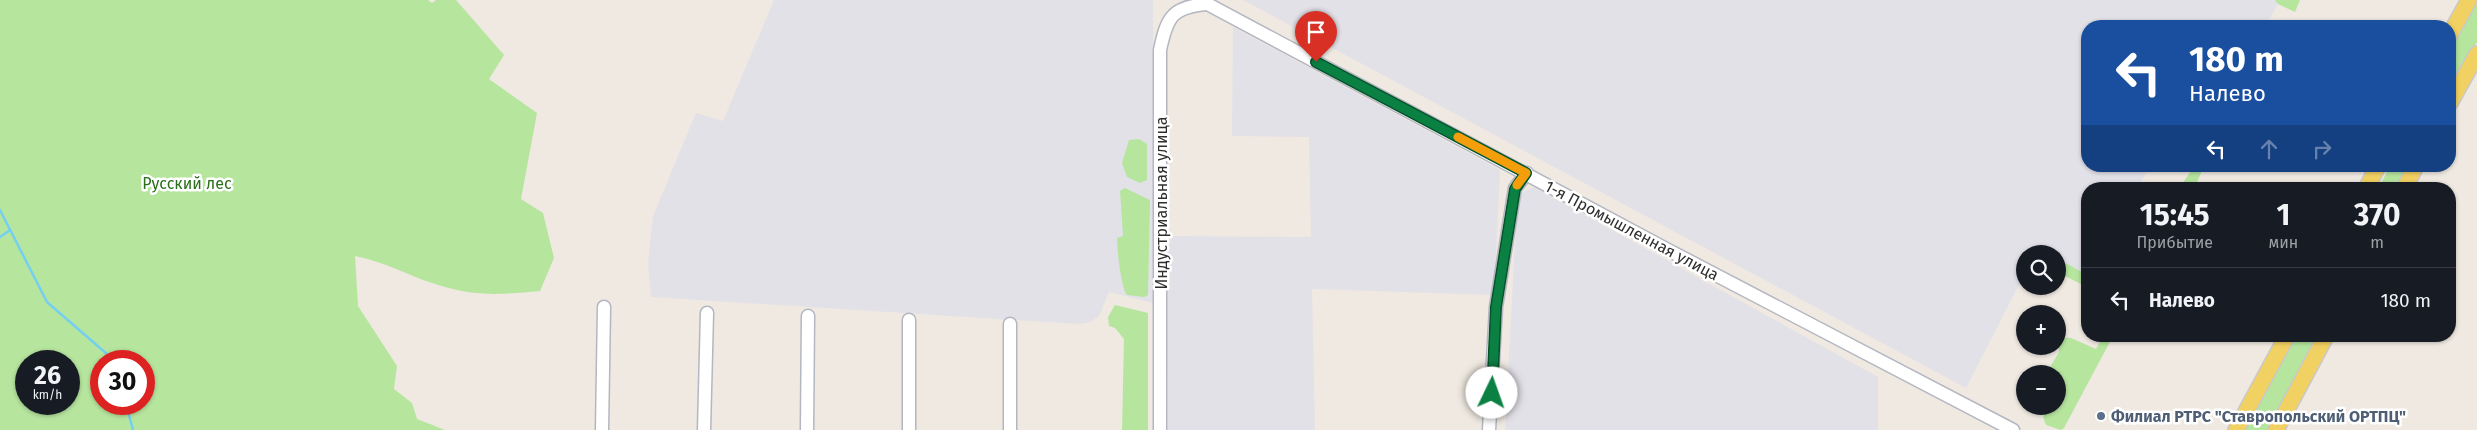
<!DOCTYPE html>
<html lang="ru">
<meta charset="utf-8">
<style>
:root{--surface:#171b24;--page:#242831;--text:#f1f3f6;--muted:#9ea1a6;--line:#363941}
body{margin:0;font-family:"Fira Sans",sans-serif;background:var(--page);color:var(--text);height:100vh;display:flex;flex-direction:column;font-size:19px;white-space:nowrap}
*{box-sizing:border-box;margin:0}
p{font-size:16px;color:var(--muted)}
.icon{flex:none;width:28px;height:28px;fill:none;stroke:currentColor;stroke-width:2;stroke-linecap:round;stroke-linejoin:round}
.map{position:relative;flex:1;overflow:hidden}
.drawer{position:absolute;left:2081px;top:182px;width:375px;height:160px;display:flex;flex-direction:column;background:var(--surface);border-radius:20px;box-shadow:0 1px 4px #0004}
.drawer>*{flex:none}
.top-card{position:absolute;left:2081px;top:20px;width:375px;height:152px;border-radius:20px;box-shadow:0 1px 4px #0004;background:#1a4fa0;color:#fff;overflow:hidden}
.buttons{position:absolute;left:2016px;top:245px;display:grid;gap:10px}
.buttons a{display:grid;place-items:center;width:50px;height:50px;border-radius:50%;background:var(--surface);box-shadow:0 1px 4px #0004;font-size:25px}
.speed{position:absolute;left:15px;top:350px;display:flex;gap:10px;font-size:25px;font-weight:700;text-align:center}
.speed>*{display:grid;place-content:center;width:65px;height:65px;border-radius:50%;background:var(--surface);box-shadow:0 1px 4px #0004;line-height:1}
.speed small{font-size:12px;font-weight:400}
.speed .limit{border:8px solid #d22;background:#fff;color:#111}
.pin{position:absolute;display:grid;place-items:center;width:42px;height:42px;color:#fff;margin:-51px -21px;border-radius:50% 50% 50% 0;rotate:-45deg;box-shadow:0 0 5px #0007}
.pin .icon{rotate:45deg}
.me{position:absolute;width:55px;margin:-28px;rotate:3deg;stroke-linejoin:round;filter:drop-shadow(0 0 4px #0008)}
.turn{display:flex;align-items:center;gap:18px;height:105px;padding:0 25px;font-size:22px}
.turn .icon{width:65px;height:65px;stroke-width:2.5}
.turn b{display:block;font-size:35px;line-height:42px}
.lanes{display:flex;align-items:center;height:48px;padding:0 25px;background:#0003;justify-content:center;gap:25px;direction:ltr}
.lanes .off{opacity:.35}
.eta{display:flex;justify-content:space-evenly;align-items:center;height:85px;text-align:center}
.eta b{font-size:30px;font-weight:700;line-height:35px}
ul{padding:0;list-style:none}
li{display:flex;align-items:center;gap:15px;height:65px;padding:0 25px;border-top:1px solid var(--line)}
li div{flex:1}
li b{display:block;font-size:19px}
li em{font-style:normal}
.map>svg:first-child{display:block}
.industrial{fill:#e3e1e8}
.green{fill:#b6e59e;fill-rule:evenodd}
.lines{fill:none;stroke-linecap:round;stroke-linejoin:round}
.stream{stroke:#75cff0;stroke-width:2.5}
.minor-casing{stroke:#b4b7c1;stroke-width:15}
.major-casing{stroke:#c9c9c9;stroke-width:18}
.minor{stroke:#fff;stroke-width:12}
.major{stroke:#f2d163;stroke-width:15}
.route-casing{stroke:#07532c;stroke-width:12}
.route{stroke:#0b8043;stroke-width:9}
.slow{stroke:#f59e0b;stroke-width:9}
.service-dot{fill:#5c6f8a;stroke:#fff;stroke-width:2}
.labels{text-anchor:middle;stroke-width:5;stroke-linejoin:round;paint-order:stroke}
.park-label{font-size:16px;fill:#2c6e1b;stroke:#fff}
.street-label{font-size:16px;fill:#2e2e2e;stroke:#fff}
.service-label{font-size:16px;font-weight:bold;fill:#4e5e75;stroke:#fff;text-anchor:start}
</style>
<div class="map">
<svg width="2477" height="430" viewBox="0 0 2477 430">
<rect width="100%" height="100%" fill="#efe9e1"/>
<!-- industrial -->
<g class="industrial">
<path d="M774 0H1153V303L1109 292 1099 316 1090 322 1079 324 651 297 648 264 653 216 696 113 723 121Z"/>
<path d="M1243 0H2280L2266 26H2088V166H2150L2137 189H2088L2087 277 2058 262V254H2042L2036 250 2034 254H2025V273L1966 388Z"/>
<path d="M1233 27 1500 170 1494 295 1312 289 1315 430H1168L1166 236 1311 237 1309 137 1232 136Z"/>
<path d="M1534 187 1878 377V430H1505L1517 205 1521 193Z"/>
</g>
<!-- green -->
<g class="green">
<path d="M0 0H428L432 3 436 0H456L504 55 489 79 537 113 521 199 543 213 554 258 540 291C506 294 480 297 445 287 414 279 387 262 355 256L358 306 397 366 394 389 412 403 417 419 445 430H0ZM69 361V404H26V361ZM144 361V404H101V361Z"/>
<path d="M2275 0H2300L2295 12 2278 4Z"/>
<path d="M2477 0V42L2450 89V50Z"/>
<path d="M1139 139 1147 144V180L1140 183 1127 177 1122 163 1129 140Z"/>
<path d="M2194 166H2204L2194 189H2179Z"/>
<path d="M2390 166H2409L2397 189H2378Z"/>
<path d="M1125 188 1150 200 1148 295 1144 297 1127 295C1121 287 1117 250 1117 238L1123 236 1120 191Z"/>
<path d="M2066 263 2087 275V287L2061 274Z"/>
<path d="M1115 305 1148 313V430H1122L1124 339 1115 328 1109 326 1108 317Z"/>
<path d="M2103 336H2113L2064 428 2061 430 2046 425 2043 417 2045 411 2039 406H2058V374H2046L2059 352 2058 340 2061 337 2071 338 2096 349Z"/>
<path d="M2294 336H2317L2267 430H2244Z"/>
</g>
<g class="lines">
<!-- stream -->
<g class="stream">
<path d="M0 210 47 302 115 361"/>
<path d="M0 237 10 230"/>
<path d="M126 404 133 430"/>
</g>
<defs>
<g id="minor">
<path d="M1200 0 1670 251 2013 430"/>
<path d="M1010 324V430"/>
<path d="M602 430 604 307"/>
<path d="M704 430 707 313"/>
<path d="M807 430 808 316"/>
<path d="M909 430V320"/>
<path d="M1160 430V50C1167 17 1172 7 1207 4"/>
<path d="M1489 430 1496 307 1515 188 1527 173"/>
</g>
<g id="major">
<path d="M2450 34 2469 0"/>
<path d="M2450 103 2477 54"/>
<path d="M2366 189 2378 166"/>
<path d="M2404 189 2416 166"/>
<path d="M2236 430 2287 336"/>
<path d="M2276 430 2326 336"/>
</g>
</defs>
<!-- minor casing -->
<use href="#minor" class="minor-casing"/>
<!-- major casing -->
<use href="#major" class="major-casing"/>
<!-- minor -->
<use href="#minor" class="minor"/>
<!-- major -->
<use href="#major" class="major"/>
</g>
<g class="lines">
<defs>
<path id="route" d="M1316 62 1526 173 1515 189 1496 307 1492 393"/>
</defs>
<!-- route casing -->
<use href="#route" class="route-casing"/>
<!-- route -->
<use href="#route" class="route"/>
<!-- slow -->
<path class="slow" d="M1458 137 1526 173 1517 185"/>
</g>
<!-- markers -->
<circle class="service-dot" cx="2101" cy="416" r="5"/>
<g class="labels">
<!-- park labels -->
<g class="park-label">
<text x="187" y="189">Русский лес</text>
</g>
<!-- street labels -->
<g class="street-label">
<text transform="translate(1161 203) rotate(-90)" y="6">Индустриальная улица</text>
<text transform="translate(1632 230) rotate(28)" y="6">1-я Промышленная улица</text>
</g>
<!-- service labels -->
<g class="service-label">
<text x="2111" y="422">Филиал РТРС "Ставропольский ОРТПЦ"</text>
</g>
</g>
</svg>
<div class="buttons">
<a><svg class="icon" aria-label="search" viewBox="0 0 24 24"><circle cx="10" cy="10" r="6"/><path d="M15 15l6 6"/></svg></a>
<a>+</a>
<a>−</a>
</div>
<div class="speed"><div>26<small>km/h</small></div><div class="limit">30</div></div>
<div class="pin" style="left:1316px;top:62px;background:#d93025"><svg class="icon" aria-label="arrive" viewBox="0 0 24 24"><path d="M6 21V4h12l-3 4 3 4H6"/></svg></div>
<svg class="me" style="left:1492px;top:393px" viewBox="-20 -20 40 40"><circle r="19" fill="#fff"/><path d="M0-13L10 11 0 6-10 11z" fill="#0b8043"/></svg>
<div class="top-card">
<div class="turn"><svg class="icon" aria-label="left" viewBox="0 0 24 24"><path d="M17 20v-9H6M10 6l-5 5 5 5"/></svg><div><b>180 m</b>Налево</div></div>
<div class="lanes"><svg class="icon" aria-label="left" viewBox="0 0 24 24"><path d="M17 20v-9H6M10 6l-5 5 5 5"/></svg><svg class="icon off" aria-label="ahead" viewBox="0 0 24 24"><path d="M12 20V5M6 11l6-6 6 6"/></svg><svg class="icon off" aria-label="right" viewBox="0 0 24 24"><path d="M7 20v-9h11M14 6l5 5-5 5"/></svg></div>
</div>
<section class="drawer">
<div class="eta">
<div><b>15:45</b><p>Прибытие</p></div>
<div><b>1</b><p>мин</p></div>
<div><b>370</b><p>m</p></div>
</div>
<ul>
<li><svg class="icon" aria-label="left" viewBox="0 0 24 24"><path d="M17 20v-9H6M10 6l-5 5 5 5"/></svg><div><b>Налево</b></div><em>180 m</em></li>
</ul>
</section>
</div>
